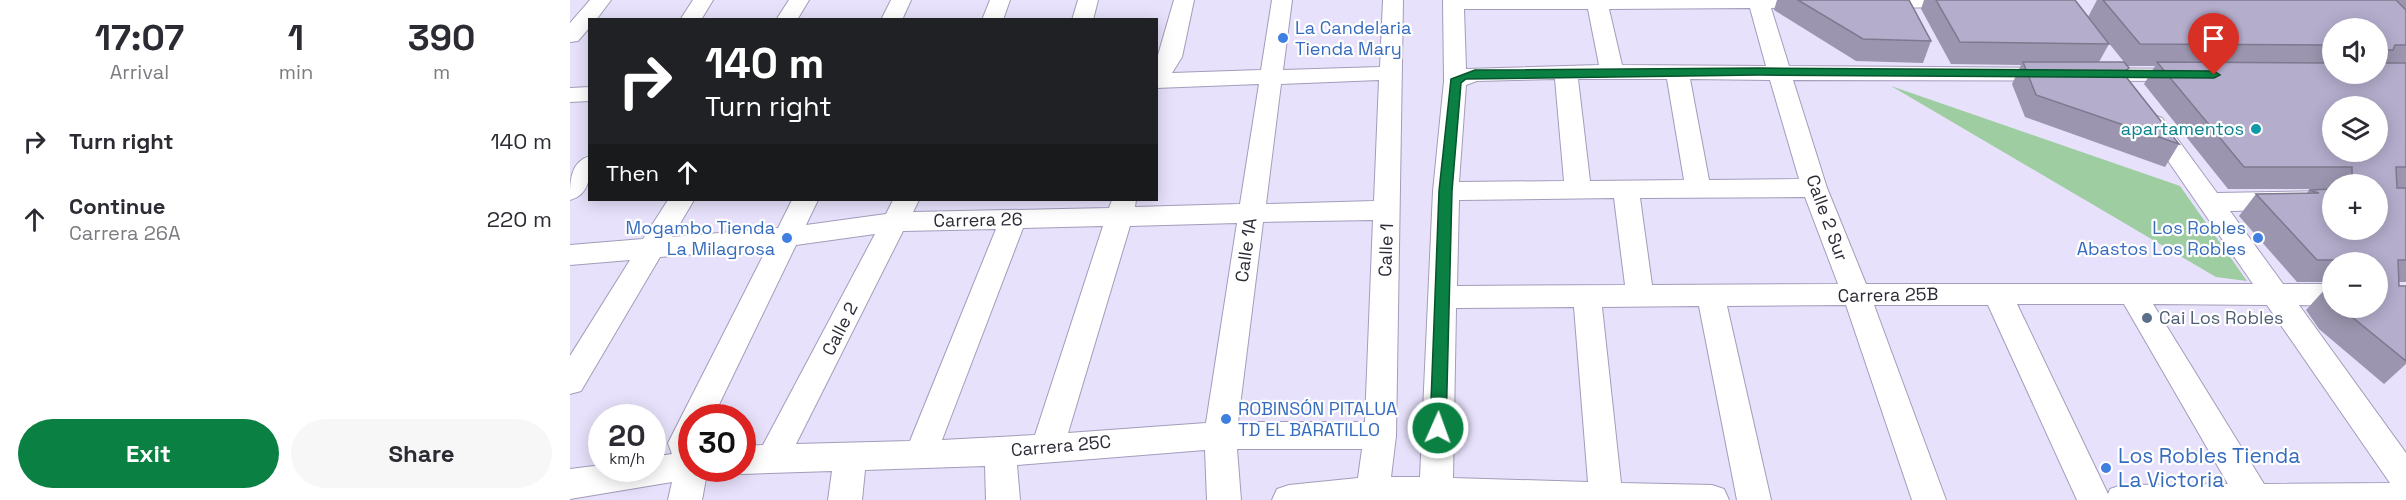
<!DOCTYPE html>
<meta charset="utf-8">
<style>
:root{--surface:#fff;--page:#f7f7f7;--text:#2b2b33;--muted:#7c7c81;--accent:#0b8043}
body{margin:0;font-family:"Space Grotesk",sans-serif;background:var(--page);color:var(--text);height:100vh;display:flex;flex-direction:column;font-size:22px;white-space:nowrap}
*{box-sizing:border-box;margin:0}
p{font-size:20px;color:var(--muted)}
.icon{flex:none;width:33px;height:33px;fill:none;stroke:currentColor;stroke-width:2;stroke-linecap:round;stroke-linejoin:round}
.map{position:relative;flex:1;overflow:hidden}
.details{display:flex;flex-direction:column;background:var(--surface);width:570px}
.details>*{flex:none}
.guide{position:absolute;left:18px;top:18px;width:570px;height:183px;border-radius:0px;box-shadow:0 3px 15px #0003;background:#202124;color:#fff;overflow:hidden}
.tools{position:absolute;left:1752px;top:18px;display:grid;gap:12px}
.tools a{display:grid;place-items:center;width:66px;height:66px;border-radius:50%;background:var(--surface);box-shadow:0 3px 15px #0003;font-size:30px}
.speed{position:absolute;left:18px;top:404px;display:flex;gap:12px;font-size:30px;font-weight:700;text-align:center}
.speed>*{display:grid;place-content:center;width:78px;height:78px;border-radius:50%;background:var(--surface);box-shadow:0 3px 15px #0003;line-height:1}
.speed small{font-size:15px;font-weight:400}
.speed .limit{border:9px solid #d22;background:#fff;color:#111}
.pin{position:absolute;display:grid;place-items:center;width:51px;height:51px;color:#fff;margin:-62px -26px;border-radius:50% 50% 50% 0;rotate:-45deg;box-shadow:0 0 6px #0007}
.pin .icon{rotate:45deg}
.me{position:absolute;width:66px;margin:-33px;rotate:2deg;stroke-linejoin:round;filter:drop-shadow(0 0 4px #0008)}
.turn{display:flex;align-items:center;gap:21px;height:126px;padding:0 18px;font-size:27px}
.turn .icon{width:78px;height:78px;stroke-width:2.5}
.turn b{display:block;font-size:42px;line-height:51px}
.then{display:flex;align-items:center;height:57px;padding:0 18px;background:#0003;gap:12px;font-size:22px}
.eta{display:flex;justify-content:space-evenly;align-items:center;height:102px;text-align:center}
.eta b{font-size:36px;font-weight:700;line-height:42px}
.primary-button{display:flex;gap:12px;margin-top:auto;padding:12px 18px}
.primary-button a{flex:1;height:69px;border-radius:36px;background:var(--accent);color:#fff;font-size:24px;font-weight:700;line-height:69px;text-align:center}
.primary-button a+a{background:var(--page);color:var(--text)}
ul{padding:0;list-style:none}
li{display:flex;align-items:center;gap:18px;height:78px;padding:0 18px}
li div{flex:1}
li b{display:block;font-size:22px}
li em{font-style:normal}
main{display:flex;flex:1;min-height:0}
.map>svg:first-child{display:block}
.green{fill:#9ecda1}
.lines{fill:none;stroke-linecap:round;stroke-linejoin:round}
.street-casing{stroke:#a39cba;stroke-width:2}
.street{fill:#fff;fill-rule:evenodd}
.wall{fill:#9b95af;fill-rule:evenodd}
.building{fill:#b4adcc;stroke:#7e798f;stroke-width:1.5;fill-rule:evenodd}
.route{fill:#0b8043;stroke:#07532c;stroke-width:1.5}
.shop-dot{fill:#3f7fe0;stroke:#fff;stroke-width:2}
.culture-dot{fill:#0f9aa8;stroke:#fff;stroke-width:2}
.service-dot{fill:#5c6f8a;stroke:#fff;stroke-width:2}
.labels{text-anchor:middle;stroke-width:4.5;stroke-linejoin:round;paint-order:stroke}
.shop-label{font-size:18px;fill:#366cbe;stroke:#fff;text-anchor:start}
.culture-label{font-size:18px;fill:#0d838f;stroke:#fff;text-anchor:end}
.street-label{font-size:18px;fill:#2e2b37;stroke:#fff}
.service-label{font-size:18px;fill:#4e5e75;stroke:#fff;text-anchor:start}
.near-shop-label{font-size:21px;fill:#366cbe;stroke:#fff;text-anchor:start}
</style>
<main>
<section class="details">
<div class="eta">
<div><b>17:07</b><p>Arrival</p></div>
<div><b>1</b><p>min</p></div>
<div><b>390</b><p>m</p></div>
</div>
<ul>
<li><svg class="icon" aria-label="right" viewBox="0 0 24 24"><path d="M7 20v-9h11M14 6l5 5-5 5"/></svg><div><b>Turn right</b></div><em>140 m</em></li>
<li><svg class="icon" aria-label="ahead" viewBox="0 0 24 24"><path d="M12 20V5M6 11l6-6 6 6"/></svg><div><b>Continue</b><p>Carrera 26A</p></div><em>220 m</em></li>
</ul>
<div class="primary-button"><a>Exit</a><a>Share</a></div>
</section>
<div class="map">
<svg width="1836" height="500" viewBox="0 0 1836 500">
<rect width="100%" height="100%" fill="#e7e1fb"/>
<!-- green -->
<path class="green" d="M1321 86 1610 186 1677 281 1646 277Z"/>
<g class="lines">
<defs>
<g id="street">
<path d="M20 0H41L26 20H20V27L8 41 0 42V23Z"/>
<path d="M123 0H143L131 20H110Z"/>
<path d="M219 0H239L227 20H206Z"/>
<path d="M321 0H341L332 20H311Z"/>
<path d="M420 0H440L433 20H412Z"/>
<path d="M508 0H528L523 20H502Z"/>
<path d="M604 0H624L612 57 602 73 691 70 702 0H722L713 70 810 67 813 0H833L826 436 821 477H850L863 191 874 81 873 0H1250L1248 6 1201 8 1219 66 1624 69 1627 74 1624 79 1616 81 1223 80 1257 188 1296 284H1683L1572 123 1576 118 1584 115 1592 118 1647 193 1762 191V209L1660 211 1713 284H1762V306L1729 305 1836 453V500H1507L1418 305H1304L1376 500H1342L1276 305 1157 306 1201 500H1167L1129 306 1032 307 1051 483 1142 485 1154 489 1159 500H702L707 489 719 485 788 478 792 449H667L671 500H637L635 450 447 465 450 500H416L415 466 295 470 292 500H258L262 471 172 474 161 470 160 468H172V446L193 445 305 234 226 245 143 417H122V468H138L132 500H98L102 482 0 499V469L32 465V468H82V457L102 454 98 443 197 248 90 257 11 391 0 394V356L60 260 0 265V245L73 239 98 200H124L102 237 208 228 222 200H248L236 225 316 214 323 200H349L343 212 539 208 542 200H566L565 207 670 204 689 84 586 88V62ZM1180 8 1196 66 1052 65 1039 9ZM894 9H1018L1029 65 896 69ZM985 79 994 181 889 182 896 85 907 81ZM1008 79H1097L1114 180 1020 181ZM1120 79 1200 80 1229 179 1139 180ZM809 80 804 201 696 204 711 84ZM1235 197 1268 284 1082 285 1070 198ZM1044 198 1055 285 887 286 889 200ZM803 220 795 422H668L693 222ZM667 223 636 423 498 433 560 226ZM533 226 465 435 372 440 453 228ZM426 229 340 441 226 444 333 231ZM1447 304H1554L1658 484 1552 485 1540 489 1538 494ZM1583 304 1697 305 1820 483 1694 484ZM1004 307 1018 482 883 478 886 308Z"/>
<path d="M1295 0H1398V1L1395 5 1388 7 1304 8 1297 6Z"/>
<path d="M20 87V101L0 102V88Z"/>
<path d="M20 156C20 175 21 194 0 200 0 181 0 162 20 156Z"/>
</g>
</defs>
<!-- street casing -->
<use href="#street" class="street-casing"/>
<!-- street -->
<use href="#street" class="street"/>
</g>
<!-- wall -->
<g class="wall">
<path d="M1207 0H1339L1361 41 1353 63 1286 61 1204 10Z"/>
<path d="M1354 0H1505L1539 44 1529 62H1554L1518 17 1527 0H1836V282H1829V286H1836V364L1814 384 1749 329 1736 310 1756 288H1762V308H1808V262H1762V282H1727L1669 216 1686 194 1737 193 1739 190 1755 189H1658L1574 84 1585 66H1557L1555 75 1609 144 1595 167 1455 117 1442 84 1451 65 1381 64 1351 9ZM1762 28H1808V74H1762ZM1762 184H1808L1762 230Z"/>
</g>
<!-- building -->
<g class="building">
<path d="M1228 0H1339L1361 41 1293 39Z"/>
<path d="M1366 0H1505L1539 44 1390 42Z"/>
<path d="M1533 0H1826L1836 10V45H1825L1823 50H1808V28H1762V45L1570 44Z"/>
<path d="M1453 62H1554L1559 68 1553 73 1609 144 1466 95Z"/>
<path d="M1587 62 1762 63V74H1808V63H1836V167H1826L1827 188H1836V260H1828L1829 286H1836V361L1771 308H1808V262H1784V260H1747L1686 194 1749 193 1739 190 1762 189V230H1808V184H1782V167H1674ZM1762 106H1808V152H1762Z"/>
<path d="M1756 288H1762V297Z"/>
</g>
<!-- route -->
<path class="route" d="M1189 68 1644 71 1650 75 1644 78 1189 75 896 79 891 83 882 191 876 428 874 433H863L860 428 869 191 881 79 905 70Z"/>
<!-- markers -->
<g class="shop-dot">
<circle cx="713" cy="38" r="6"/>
<circle cx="217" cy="238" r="6"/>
<circle cx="1688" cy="238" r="6"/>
<circle cx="656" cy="419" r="6"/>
<circle cx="1536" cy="468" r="6"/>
</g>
<circle class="culture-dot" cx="1686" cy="129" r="6"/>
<circle class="service-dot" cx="1577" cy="318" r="6"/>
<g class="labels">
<!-- shop labels -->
<g class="shop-label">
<text x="725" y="34">La Candelaria<tspan x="725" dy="21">Tienda Mary</tspan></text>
<text x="205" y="234" text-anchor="end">Mogambo Tienda<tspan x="205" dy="21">La Milagrosa</tspan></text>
<text x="1676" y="234" text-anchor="end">Los Robles<tspan x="1676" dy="21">Abastos Los Robles</tspan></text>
<text x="668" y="415">ROBINSÓN PITALUA<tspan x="668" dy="21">TD EL BARATILLO</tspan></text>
</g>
<!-- culture labels -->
<g class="culture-label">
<text x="1674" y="135">apartamentos</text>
</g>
<!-- street labels -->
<g class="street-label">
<text transform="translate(1257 218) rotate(70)" y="6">Calle 2 Sur</text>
<text transform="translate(408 220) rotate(-1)" y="6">Carrera 26</text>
<text transform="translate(676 250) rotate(-82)" y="6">Calle 1A</text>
<text transform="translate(816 250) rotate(-88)" y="6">Calle 1</text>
<text transform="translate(1318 295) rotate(-1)" y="6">Carrera 25B</text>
<text transform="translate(270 329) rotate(-63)" y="6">Calle 2</text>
<text transform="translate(491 446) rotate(-5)" y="6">Carrera 25C</text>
</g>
<!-- service labels -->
<g class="service-label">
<text x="1589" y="324">Cai Los Robles</text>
</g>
<!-- near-shop labels -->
<g class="near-shop-label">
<text x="1548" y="463">Los Robles Tienda<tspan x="1548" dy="24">La Victoria</tspan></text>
</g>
</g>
</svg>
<div class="tools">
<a><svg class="icon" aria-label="sound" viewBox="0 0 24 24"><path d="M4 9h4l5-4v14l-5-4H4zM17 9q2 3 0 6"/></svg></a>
<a><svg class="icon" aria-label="layers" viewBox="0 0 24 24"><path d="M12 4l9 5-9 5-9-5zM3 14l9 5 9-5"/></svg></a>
<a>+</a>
<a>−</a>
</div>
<div class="speed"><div>20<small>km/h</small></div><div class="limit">30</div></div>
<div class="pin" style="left:1644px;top:75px;background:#d93025"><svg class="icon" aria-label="arrive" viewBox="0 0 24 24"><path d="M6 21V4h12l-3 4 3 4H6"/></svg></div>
<svg class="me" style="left:868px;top:428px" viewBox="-20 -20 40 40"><circle r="17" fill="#0b8043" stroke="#fff" stroke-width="3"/><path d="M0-11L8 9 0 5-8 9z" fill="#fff"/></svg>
<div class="guide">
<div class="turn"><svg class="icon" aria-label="right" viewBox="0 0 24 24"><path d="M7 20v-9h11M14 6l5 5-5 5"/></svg><div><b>140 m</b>Turn right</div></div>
<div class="then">Then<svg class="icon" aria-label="ahead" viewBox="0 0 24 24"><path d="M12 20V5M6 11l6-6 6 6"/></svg></div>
</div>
</div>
</main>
